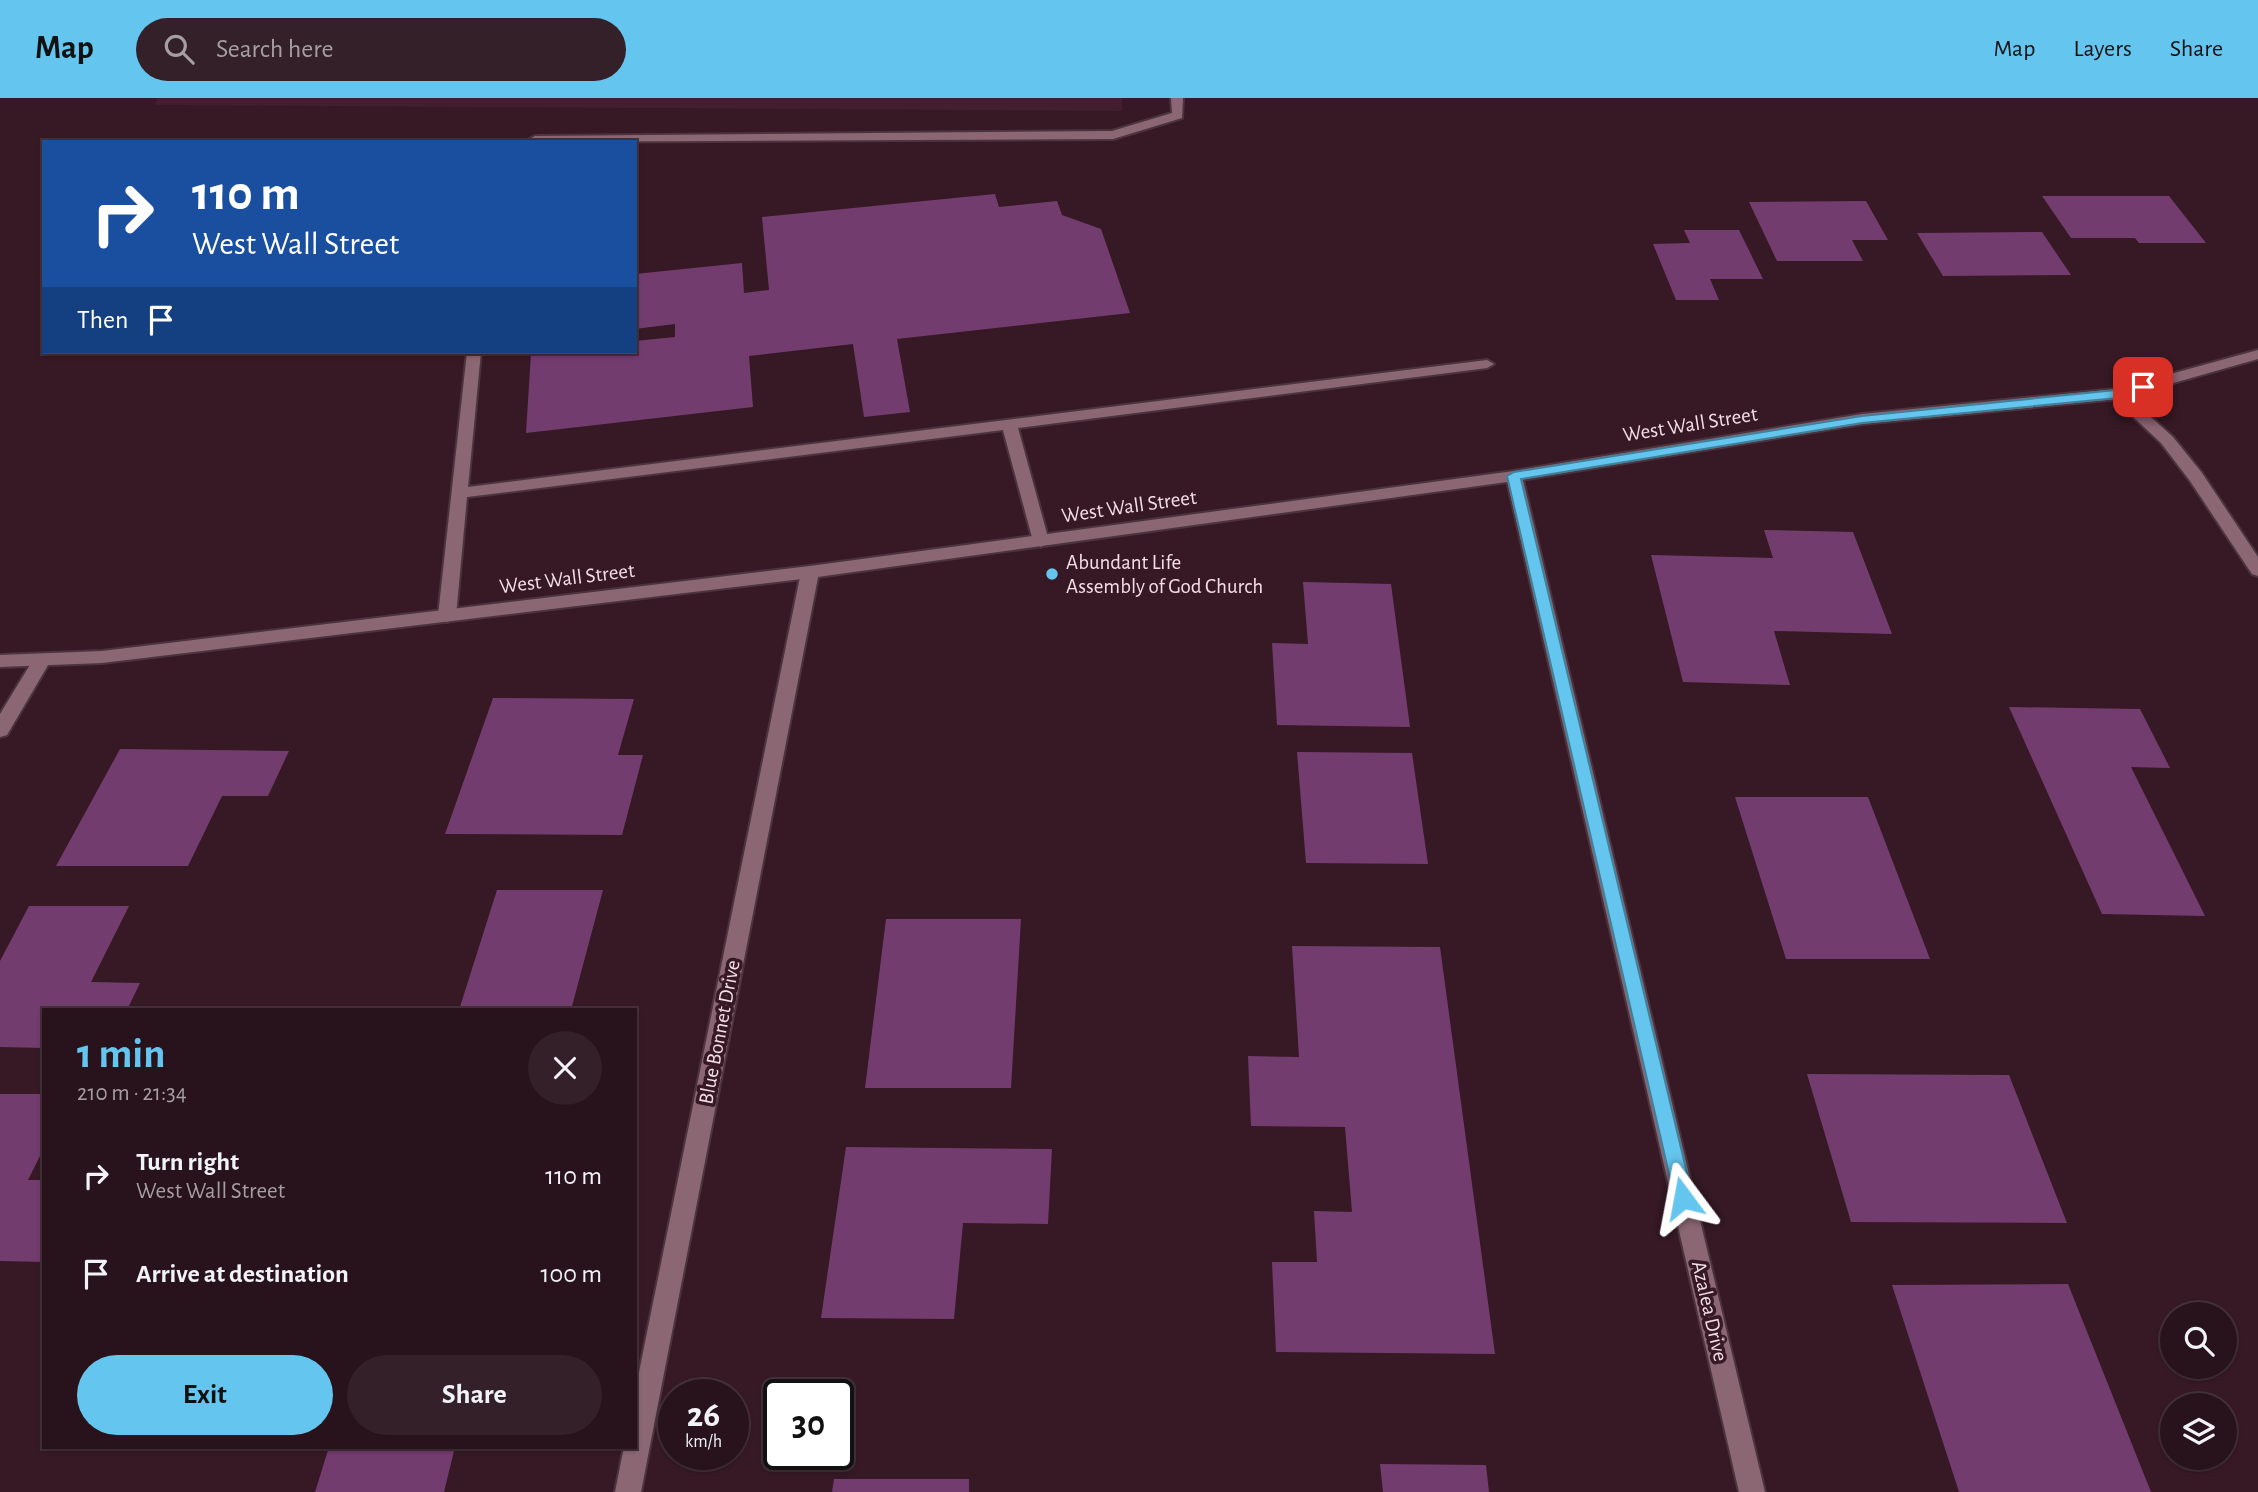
<!DOCTYPE html>
<meta charset="utf-8">
<style>
:root{--surface:#28131c;--page:#342029;--text:#f1f3f6;--muted:#a59ea3;--line:#44323b;--accent:#64c5ee}
body{margin:0;font-family:"Alegreya Sans",sans-serif;background:var(--page);color:var(--text);height:100vh;display:flex;flex-direction:column;font-size:26px;white-space:nowrap}
*{box-sizing:border-box;margin:0}
p{font-size:23px;color:var(--muted)}
.icon{flex:none;width:38px;height:38px;fill:none;stroke:currentColor;stroke-width:2;stroke-linecap:round;stroke-linejoin:round}
.map{position:relative;flex:1;overflow:hidden}
.panel{position:absolute;left:42px;top:910px;width:595px;height:441px;display:flex;flex-direction:column;background:var(--surface);border-radius:0px;box-shadow:0 2px 5px #0004,0 0 0 2px var(--line)}
.panel>*{flex:none}
.banner{position:absolute;left:42px;top:42px;width:595px;height:214px;border-radius:0px;box-shadow:0 2px 5px #0004,0 0 0 2px var(--line);background:#1a4fa0;color:#fff;overflow:hidden}
.tools{position:absolute;left:2160px;top:1204px;display:grid;gap:14px}
.tools a{display:grid;place-items:center;width:77px;height:77px;border-radius:50%;background:var(--surface);box-shadow:0 2px 5px #0004,0 0 0 2px var(--line);font-size:35px}
.speed{position:absolute;left:658px;top:1281px;display:flex;gap:14px;font-size:35px;font-weight:700;text-align:center}
.speed>*{display:grid;place-content:center;width:91px;height:91px;border-radius:50%;background:var(--surface);box-shadow:0 2px 5px #0004,0 0 0 2px var(--line);line-height:1}
.speed small{font-size:18px;font-weight:400}
.speed .limit{border:4px solid #111;border-radius:10px;background:#fff;color:#111}
.pin{position:absolute;display:grid;place-items:center;width:60px;height:60px;color:#fff;margin:-30px;border-radius:14px;box-shadow:0 4px 10px #0006}
.me{position:absolute;width:77px;margin:-38px;rotate:347deg;stroke-linejoin:round;filter:drop-shadow(0 0 5px #0008)}
.turn{display:flex;align-items:center;gap:24px;height:147px;padding:0 35px;font-size:32px}
.turn .icon{width:91px;height:91px;stroke-width:2.5}
.turn b{display:block;font-size:49px;line-height:60px}
.then{display:flex;align-items:center;height:66px;padding:0 35px;background:#0003;gap:14px;font-size:26px}
.round{display:grid;place-items:center;flex:none;width:74px;height:74px;border-radius:37px;background:var(--page)}
.summary{display:flex;align-items:center;justify-content:space-between;height:119px;padding:0 35px}
h1{font-size:42px;font-weight:600;line-height:52px;color:var(--accent)}
.cta{display:flex;gap:14px;margin-top:auto;padding:14px 35px}
.cta a{flex:1;height:80px;border-radius:42px;background:var(--accent);color:#111;font-size:28px;font-weight:600;line-height:80px;text-align:center}
.cta a+a{background:var(--page);color:var(--text)}
ul{padding:0;list-style:none}
li{display:flex;align-items:center;gap:21px;height:98px;padding:0 35px}
li div{flex:1}
li b{display:block;font-size:26px}
li em{font-style:normal}
header{display:flex;align-items:center;gap:42px;box-sizing:border-box;height:98px;padding:0 35px;background:var(--accent);color:#111}
header strong{font-size:33px}
nav{display:flex;gap:38px;margin-inline-start:auto;font-size:24px}
.search{width:490px;height:63px;background:var(--page);display:flex;align-items:center;gap:18px;box-sizing:border-box;padding:0 24px;border-radius:38px;color:var(--muted);font-size:26px}
.map>svg:first-child{display:block}
.built{fill:#431e2d}
.building{fill:#733c6e}
.lines{fill:none;stroke-linecap:round;stroke-linejoin:round}
.service-casing{stroke:#4c343e;stroke-width:4}
.minor-casing{stroke:#4c343e;stroke-width:4}
.tertiary-casing{stroke:#4c343e;stroke-width:4}
.service{fill:#8b6773;fill-rule:evenodd}
.minor{fill:#8b6773;fill-rule:evenodd}
.tertiary{fill:#8b6773;fill-rule:evenodd}
.route{fill:#64c5ee;stroke:#41809b;stroke-width:2}
.poi-dot{fill:#64c5ee;stroke:#361925;stroke-width:2.5}
.labels{text-anchor:middle;stroke-width:7;stroke-linejoin:round;paint-order:stroke}
.street-label{font-size:21px;fill:#f4dfe6;stroke:#361925}
.poi-label{font-size:21px;fill:#f4dfe6;stroke:#361925;text-anchor:start}
</style>
<header>
<strong>Map</strong>
<div class="search"><svg class="icon" aria-label="search" viewBox="0 0 24 24"><circle cx="10" cy="10" r="6"/><path d="M15 15l6 6"/></svg>Search here</div>
<nav><a>Map</a><a>Layers</a><a>Share</a></nav>
</header>
<div class="map">
<svg width="2258" height="1394" viewBox="0 0 2258 1394">
<rect width="100%" height="100%" fill="#361925"/>
<!-- built -->
<path class="built" d="M157 0H1122V13L155 7Z"/>
<!-- building -->
<g class="building">
<path d="M995 96 999 109 1057 103 1062 117 1101 131 1130 215 897 241 910 314 864 319 853 246 749 258 753 309 526 335 531 255 635 254V243L675 239V226L635 231V176L742 165 744 195 769 192 762 119Z"/>
<path d="M2042 98H2169L2206 145H2139L2135 140H2071Z"/>
<path d="M1866 103 1888 142H1852L1863 163H1777L1749 104Z"/>
<path d="M1684 132H1739L1763 181H1710L1719 202H1676L1653 146 1690 145Z"/>
<path d="M2042 134 2071 177 1943 178 1917 135Z"/>
<path d="M1764 432 1853 434 1892 536 1774 533 1790 587 1683 584 1651 457 1773 460Z"/>
<path d="M1303 484 1391 486 1410 629 1277 627 1272 545 1308 546Z"/>
<path d="M493 600 634 601 618 657H643L622 737 445 736Z"/>
<path d="M2009 609 2140 611 2170 670 2131 669 2205 818 2102 816Z"/>
<path d="M120 651 289 653 268 698H222L188 768H56Z"/>
<path d="M1297 654 1412 655 1428 766 1306 765Z"/>
<path d="M1735 699H1868L1930 861H1786Z"/>
<path d="M497 792H603L571 912H459Z"/>
<path d="M29 808H129L91 884 140 885 127 912H44V950L0 949V863Z"/>
<path d="M886 821H1021L1011 990H865Z"/>
<path d="M1292 848 1440 849 1495 1256 1276 1254 1272 1164H1317L1314 1113 1352 1114 1345 1029 1251 1028 1248 958 1299 959Z"/>
<path d="M1807 976 2009 977 2067 1125 1851 1124Z"/>
<path d="M0 996H44V1050L28 1082H44V1164L0 1163Z"/>
<path d="M846 1049 1052 1051 1048 1126 963 1125 954 1221 821 1220Z"/>
<path d="M2068 1186 2151 1394H1959L1892 1187Z"/>
<path d="M329 1349H455L444 1394H315Z"/>
<path d="M1380 1366 1486 1367 1489 1394H1383Z"/>
<path d="M834 1381H969V1394H832Z"/>
</g>
<g class="lines">
<defs>
<g id="service">
<path d="M1171 0H1183L1182 20 1113 41 524 44 535 38 1112 33 1172 15Z"/>
<path d="M467 254H481L468 389 1487 262 1494 266 1487 270 1018 330 1049 443 1041 449 1033 443 1003 332 467 399 456 518 447 524 438 518Z"/>
</g>
<g id="minor">
<path d="M2117 291 2122 293 2173 339 2202 375 2258 459V478L2252 476 2190 383 2161 345 2112 299 2109 296 2112 293Z"/>
<path d="M1514 373 1522 378 1765 1394H1739L1506 378Z"/>
<path d="M810 468 819 474 641 1394H615L624 1349H635V1294L801 474Z"/>
<path d="M42 556 48 557 51 562 7 637 0 639V616L36 557Z"/>
</g>
<path id="tertiary" d="M2258 252V261L2117 301 1862 326 1514 383 810 480 102 565 0 569V557L102 553 810 468 1514 373 1862 316 2116 291Z"/>
</defs>
<!-- service casing -->
<use href="#service" class="service-casing"/>
<!-- minor casing -->
<use href="#minor" class="minor-casing"/>
<!-- tertiary casing -->
<use href="#tertiary" class="tertiary-casing"/>
<!-- service -->
<use href="#service" class="service"/>
<!-- minor -->
<use href="#minor" class="minor"/>
<!-- tertiary -->
<use href="#tertiary" class="tertiary"/>
</g>
<!-- route -->
<path class="route" d="M2143 285 2149 289 2148 291 2117 300 1862 325 1521 381 1693 1100 1690 1106 1683 1109 1676 1106 1507 378 1514 374 1862 318 2116 292Z"/>
<!-- markers -->
<circle class="poi-dot" cx="1052" cy="476" r="7"/>
<g class="labels">
<!-- street labels -->
<g class="street-label">
<text transform="translate(1690 326) rotate(-9)" y="7">West Wall Street</text>
<text transform="translate(1129 408) rotate(-8)" y="7">West Wall Street</text>
<text transform="translate(567 480) rotate(-7)" y="7">West Wall Street</text>
<text transform="translate(719 934) rotate(-79)" y="7">Blue Bonnet Drive</text>
<text transform="translate(1710 1213) rotate(77)" y="7">Azalea Drive</text>
</g>
<!-- poi labels -->
<g class="poi-label">
<text x="1066" y="471">Abundant Life<tspan x="1066" dy="24">Assembly of God Church</tspan></text>
</g>
</g>
</svg>
<div class="tools">
<a><svg class="icon" aria-label="search" viewBox="0 0 24 24"><circle cx="10" cy="10" r="6"/><path d="M15 15l6 6"/></svg></a>
<a><svg class="icon" aria-label="layers" viewBox="0 0 24 24"><path d="M12 4l9 5-9 5-9-5zM3 14l9 5 9-5"/></svg></a>
</div>
<div class="speed"><div>26<small>km/h</small></div><div class="limit">30</div></div>
<div class="pin" style="left:2143px;top:289px;background:#d93025"><svg class="icon" aria-label="arrive" viewBox="0 0 24 24"><path d="M6 21V4h12l-3 4 3 4H6"/></svg></div>
<svg class="me" style="left:1683px;top:1100px" viewBox="-20 -20 40 40"><path d="M0-17L14 15 0 8-14 15z" fill="#64c5ee" stroke="#fff" stroke-width="4"/></svg>
<div class="banner">
<div class="turn"><svg class="icon" aria-label="right" viewBox="0 0 24 24"><path d="M7 20v-9h11M14 6l5 5-5 5"/></svg><div><b>110 m</b>West Wall Street</div></div>
<div class="then">Then<svg class="icon" aria-label="arrive" viewBox="0 0 24 24"><path d="M6 21V4h12l-3 4 3 4H6"/></svg></div>
</div>
<section class="panel">
<div class="summary"><div><h1>1 min</h1><p>210 m · 21:34</p></div><a class="round"><svg class="icon" aria-label="close" viewBox="0 0 24 24"><path d="M6 6l12 12M18 6L6 18"/></svg></a></div>
<ul>
<li><svg class="icon" aria-label="right" viewBox="0 0 24 24"><path d="M7 20v-9h11M14 6l5 5-5 5"/></svg><div><b>Turn right</b><p>West Wall Street</p></div><em>110 m</em></li>
<li><svg class="icon" aria-label="arrive" viewBox="0 0 24 24"><path d="M6 21V4h12l-3 4 3 4H6"/></svg><div><b>Arrive at destination</b></div><em>100 m</em></li>
</ul>
<div class="cta"><a>Exit</a><a>Share</a></div>
</section>
</div>
